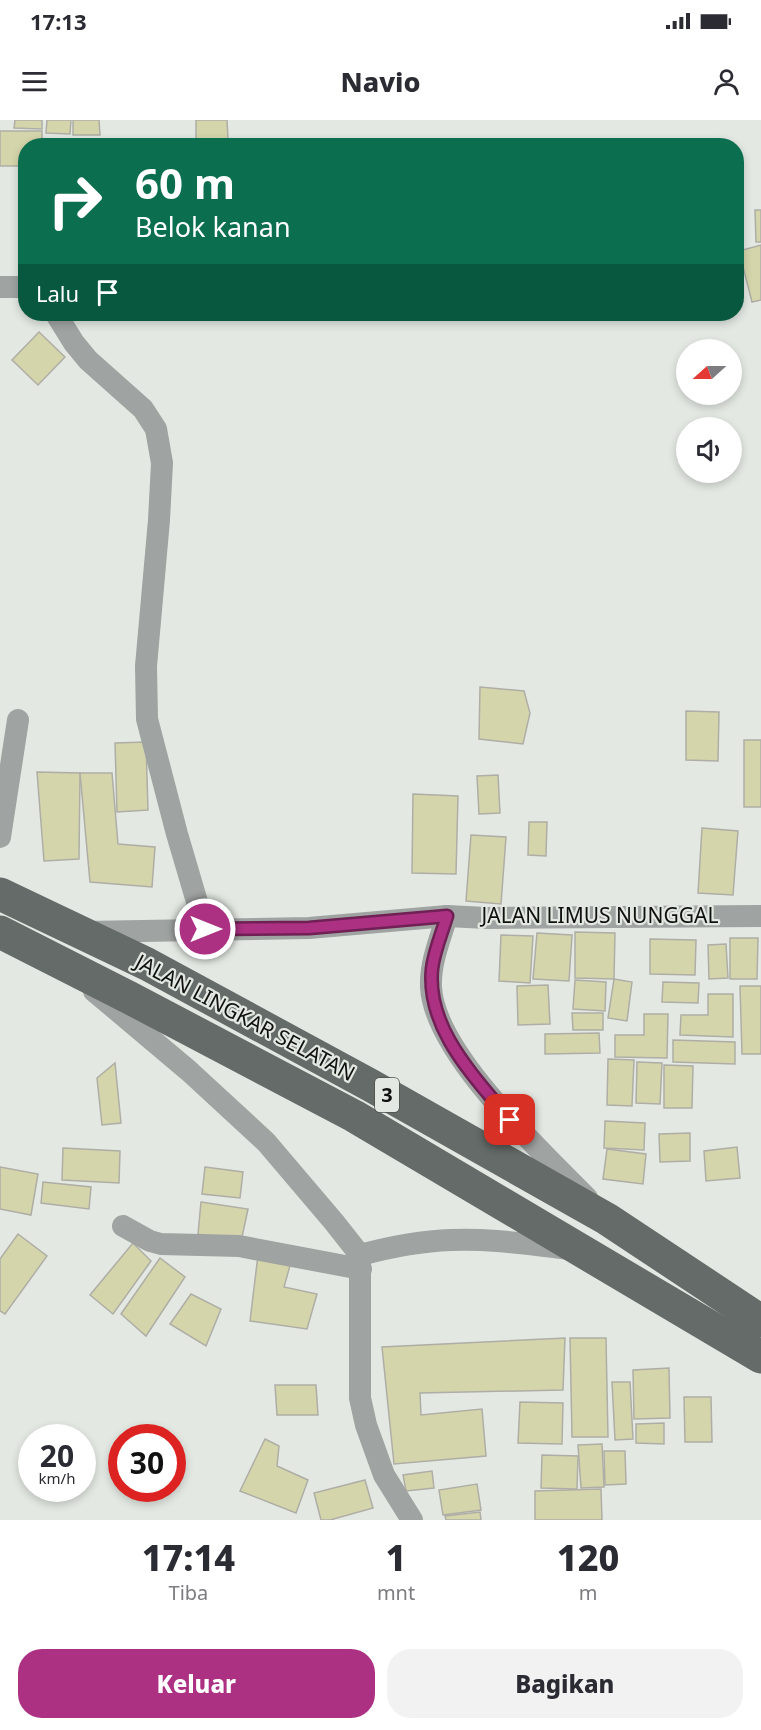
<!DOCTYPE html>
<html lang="id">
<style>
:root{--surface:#fff;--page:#f2f2f3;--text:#2b2b33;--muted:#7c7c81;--accent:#ac3183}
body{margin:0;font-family:"Noto Sans",sans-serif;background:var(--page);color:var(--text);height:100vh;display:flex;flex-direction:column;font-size:22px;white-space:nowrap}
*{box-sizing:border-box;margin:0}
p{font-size:20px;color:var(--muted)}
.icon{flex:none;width:33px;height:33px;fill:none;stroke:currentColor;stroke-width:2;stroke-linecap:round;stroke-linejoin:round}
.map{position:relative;height:1400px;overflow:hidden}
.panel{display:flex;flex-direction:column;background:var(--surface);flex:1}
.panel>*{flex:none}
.banner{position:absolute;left:18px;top:18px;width:726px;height:183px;border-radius:24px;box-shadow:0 3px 9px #0003;background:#0b6e4f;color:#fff;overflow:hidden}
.needle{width:39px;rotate:249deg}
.controls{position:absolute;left:676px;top:219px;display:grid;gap:12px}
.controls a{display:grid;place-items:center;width:66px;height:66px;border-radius:50%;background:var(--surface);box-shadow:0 3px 9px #0003;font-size:30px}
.speed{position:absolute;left:18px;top:1304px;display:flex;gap:12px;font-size:30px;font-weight:700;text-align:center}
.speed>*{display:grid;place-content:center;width:78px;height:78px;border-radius:50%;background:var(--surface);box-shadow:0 3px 9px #0003;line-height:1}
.speed small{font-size:15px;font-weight:400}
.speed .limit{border:9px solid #d22;background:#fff;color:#111}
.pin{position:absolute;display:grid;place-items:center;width:51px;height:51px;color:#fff;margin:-26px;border-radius:12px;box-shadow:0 3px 9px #0006}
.me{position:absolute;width:66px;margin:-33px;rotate:90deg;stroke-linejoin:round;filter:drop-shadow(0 0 4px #0008)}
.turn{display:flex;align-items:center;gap:21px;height:126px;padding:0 18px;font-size:27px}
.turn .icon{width:78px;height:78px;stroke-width:2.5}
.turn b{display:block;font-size:42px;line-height:51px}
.then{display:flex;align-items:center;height:57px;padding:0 18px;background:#0003;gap:12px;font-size:22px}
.eta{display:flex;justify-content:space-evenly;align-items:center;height:102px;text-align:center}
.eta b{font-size:36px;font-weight:800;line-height:42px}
.button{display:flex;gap:12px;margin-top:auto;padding:12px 18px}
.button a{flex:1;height:69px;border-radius:24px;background:var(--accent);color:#fff;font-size:24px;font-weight:800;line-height:69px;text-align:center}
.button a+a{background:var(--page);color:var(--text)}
.status{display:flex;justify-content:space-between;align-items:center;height:42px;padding:0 30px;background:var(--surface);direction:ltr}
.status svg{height:16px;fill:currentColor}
header{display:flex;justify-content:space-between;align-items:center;height:78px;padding:0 18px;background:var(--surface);font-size:27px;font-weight:800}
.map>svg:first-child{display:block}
.building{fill:#d5d5ac;stroke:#aeaea6;stroke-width:1.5}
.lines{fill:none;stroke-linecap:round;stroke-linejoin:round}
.minor{stroke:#9fa3a1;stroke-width:22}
.primary{stroke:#646b68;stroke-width:33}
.route-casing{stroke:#702055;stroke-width:15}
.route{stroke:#ac3183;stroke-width:10}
.labels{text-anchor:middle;stroke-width:4.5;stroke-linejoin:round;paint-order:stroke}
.shield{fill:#e3e9e2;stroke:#4f524e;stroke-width:1.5}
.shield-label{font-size:20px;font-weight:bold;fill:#0f110f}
.street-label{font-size:21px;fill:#0f110f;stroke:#e3e9e2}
</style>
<div class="status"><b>17:13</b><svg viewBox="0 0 49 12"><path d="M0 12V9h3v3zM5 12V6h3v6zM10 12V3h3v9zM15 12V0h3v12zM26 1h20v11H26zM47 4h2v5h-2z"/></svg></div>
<header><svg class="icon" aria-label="menu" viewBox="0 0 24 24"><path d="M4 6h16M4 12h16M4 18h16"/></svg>Navio<svg class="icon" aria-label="person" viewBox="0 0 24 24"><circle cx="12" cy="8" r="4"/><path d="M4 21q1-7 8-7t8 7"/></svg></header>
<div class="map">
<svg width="761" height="1400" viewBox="0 0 761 1400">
<rect width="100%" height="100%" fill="#e3e9e2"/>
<!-- building -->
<g class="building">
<path d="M15 0H42V9L14 8Z"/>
<path d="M47 0H71L70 14 46 13Z"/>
<path d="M73 0H99L100 15H73Z"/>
<path d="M196 0H227L228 19 196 20Z"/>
<path d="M0 11H42V26H26V46H0Z"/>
<path d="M755 90H761V122H756Z"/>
<path d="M761 125V180L752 182 739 131Z"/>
<path d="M39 212 65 237 38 265 12 240Z"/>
<path d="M480 567 524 571 530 593 523 624 479 619Z"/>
<path d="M686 591 719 592 718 641 686 640Z"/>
<rect x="744" y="620" width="17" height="67"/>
<path d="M146 622 148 690 117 692 115 623Z"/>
<path d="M37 652 80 653 79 739 44 741Z"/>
<path d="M80 653H112L118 724 155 727 152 767 90 762Z"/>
<path d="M498 655 500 693 479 694 477 656Z"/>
<path d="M413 674 458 676 456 754 412 753Z"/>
<path d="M529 702H547L546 736 528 735Z"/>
<path d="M702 708 738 711 733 775 698 773Z"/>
<path d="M471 715 506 717 501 784 466 781Z"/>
<path d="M575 812 615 813 614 859 575 858Z"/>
<path d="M537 813 572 815 569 861 533 859Z"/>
<path d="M501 815 533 816 530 863 499 861Z"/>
<path d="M730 818H758L757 859H730Z"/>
<path d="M650 819 696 820 695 855 650 854Z"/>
<path d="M726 824 728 858 709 859 708 825Z"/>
<path d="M614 859 632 862 627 901 608 898Z"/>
<path d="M575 860 606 862 605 891 573 889Z"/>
<path d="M663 862 699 863 698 883 662 882Z"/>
<path d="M548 865 550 904 518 905 517 866Z"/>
<path d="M740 866H761V934H742Z"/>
<path d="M708 874H733V917L680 915 681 895H708Z"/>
<path d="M572 893H603V910H573Z"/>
<path d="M644 894H668L667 938 615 937V915H644Z"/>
<path d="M599 913 600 933 545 934V914Z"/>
<path d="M673 920 735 922V944L673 942Z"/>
<path d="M608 939 634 940 632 986 607 985Z"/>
<path d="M637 942 662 943 660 984 636 983Z"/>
<path d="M115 943 121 1003 102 1005 97 958Z"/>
<path d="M664 945 693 946 692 988H664Z"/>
<path d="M605 1001 645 1003 644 1030 604 1028Z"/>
<path d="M690 1013V1041L660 1042 659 1014Z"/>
<path d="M737 1027 740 1058 706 1061 704 1031Z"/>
<path d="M63 1028 120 1031 119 1063 62 1060Z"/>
<path d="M607 1029 646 1034 643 1064 603 1059Z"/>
<path d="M0 1047 38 1054 31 1095 0 1089Z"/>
<path d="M205 1047 243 1052 240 1078 202 1074Z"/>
<path d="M43 1062 91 1067 89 1089 41 1083Z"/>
<path d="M201 1082 248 1089 241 1122 198 1114Z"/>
<path d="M18 1114 47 1136 5 1194 0 1191V1139Z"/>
<path d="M133 1123 151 1141 113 1194 90 1175Z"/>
<path d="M258 1135 291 1142 284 1167 317 1174 307 1209 250 1201Z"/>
<path d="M160 1138 185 1157 146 1216 121 1194Z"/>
<path d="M191 1174 221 1189 206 1226 170 1204Z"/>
<path d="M565 1218 563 1270 420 1273 421 1295 482 1289 486 1336 394 1344 382 1227Z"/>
<path d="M570 1218H606L608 1317H572Z"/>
<path d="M669 1248 670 1298 634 1299 633 1250Z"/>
<path d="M612 1262H630L633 1319 615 1320Z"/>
<path d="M275 1265H316L318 1295H277Z"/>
<path d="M684 1277H711L712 1322H685Z"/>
<path d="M520 1282 563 1283 562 1324 518 1323Z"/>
<path d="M664 1303V1324L636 1323V1304Z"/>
<path d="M265 1319 279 1326 277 1346 308 1360 296 1393 240 1371Z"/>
<path d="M602 1324 604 1367 581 1368 578 1325Z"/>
<path d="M604 1331H625L626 1364 605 1365Z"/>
<path d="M542 1335 578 1336 577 1369 541 1368Z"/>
<path d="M432 1351 434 1368 406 1371 403 1355Z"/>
<path d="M365 1360 373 1388 330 1400H321L314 1373Z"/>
<path d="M477 1364 481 1390 443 1395 439 1370Z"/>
<path d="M601 1369 602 1400H535V1371Z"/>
<path d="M480 1392 481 1400H446L445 1396Z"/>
</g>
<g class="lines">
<!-- minor -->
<g class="minor">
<path d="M0 167H26"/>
<path d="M56 194 74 223 88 240 143 289 156 309 162 343 159 400 146 546 147 599 177 714 205 809"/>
<path d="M0 717 18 600"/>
<path d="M447 796C440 819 430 843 431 867 434 933 542 1032 587 1078"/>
<path d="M85 812 309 808 447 796 487 798 761 796"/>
<path d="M94 871 189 951 266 1022 334 1102 360 1135"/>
<path d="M123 1106 150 1121 161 1124 239 1126 361 1149"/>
<path d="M360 1135V1278L366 1305 384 1355 412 1400"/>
<path d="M360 1135C390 1127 420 1121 451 1120 491 1118 532 1125 571 1129"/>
</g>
<!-- primary -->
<g class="primary">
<path d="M0 774 147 844 370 965 607 1099 761 1201"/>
<path d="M0 812 130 878 354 996 761 1237"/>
</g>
</g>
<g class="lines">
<defs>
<path id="route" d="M205 809 309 808 447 796C442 813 434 831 432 849 426 909 475 957 510 1000"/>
</defs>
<!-- route casing -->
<use href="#route" class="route-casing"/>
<!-- route -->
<use href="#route" class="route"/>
</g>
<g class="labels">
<!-- shield labels -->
<rect class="shield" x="375" y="958" width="24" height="34" rx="4.5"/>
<g class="shield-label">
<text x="387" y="982">3</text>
</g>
<!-- street labels -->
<g class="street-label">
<text x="600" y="803">JALAN LIMUS NUNGGAL</text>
<text transform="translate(245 898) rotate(28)" y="7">JALAN LINGKAR SELATAN</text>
</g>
</g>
</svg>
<div class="controls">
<a><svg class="needle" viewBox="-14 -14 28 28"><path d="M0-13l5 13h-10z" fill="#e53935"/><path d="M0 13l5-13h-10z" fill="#7c7c81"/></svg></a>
<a><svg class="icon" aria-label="sound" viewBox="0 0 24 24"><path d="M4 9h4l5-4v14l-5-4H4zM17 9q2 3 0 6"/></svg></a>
</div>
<div class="speed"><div>20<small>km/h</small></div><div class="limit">30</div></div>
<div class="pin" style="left:510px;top:1000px;background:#d93025"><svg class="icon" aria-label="arrive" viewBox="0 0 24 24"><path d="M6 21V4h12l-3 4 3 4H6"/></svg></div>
<svg class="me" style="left:205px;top:809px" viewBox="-20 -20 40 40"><circle r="17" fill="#ac3183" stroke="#fff" stroke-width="3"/><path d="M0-11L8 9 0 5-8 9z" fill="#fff"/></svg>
<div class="banner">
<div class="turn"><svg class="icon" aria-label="right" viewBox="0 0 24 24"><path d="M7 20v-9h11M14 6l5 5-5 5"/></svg><div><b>60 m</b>Belok kanan</div></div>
<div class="then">Lalu<svg class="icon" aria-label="arrive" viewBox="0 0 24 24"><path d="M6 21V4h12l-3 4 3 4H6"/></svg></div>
</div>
</div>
<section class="panel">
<div class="eta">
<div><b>17:14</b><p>Tiba</p></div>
<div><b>1</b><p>mnt</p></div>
<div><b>120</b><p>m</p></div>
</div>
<div class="button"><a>Keluar</a><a>Bagikan</a></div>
</section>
